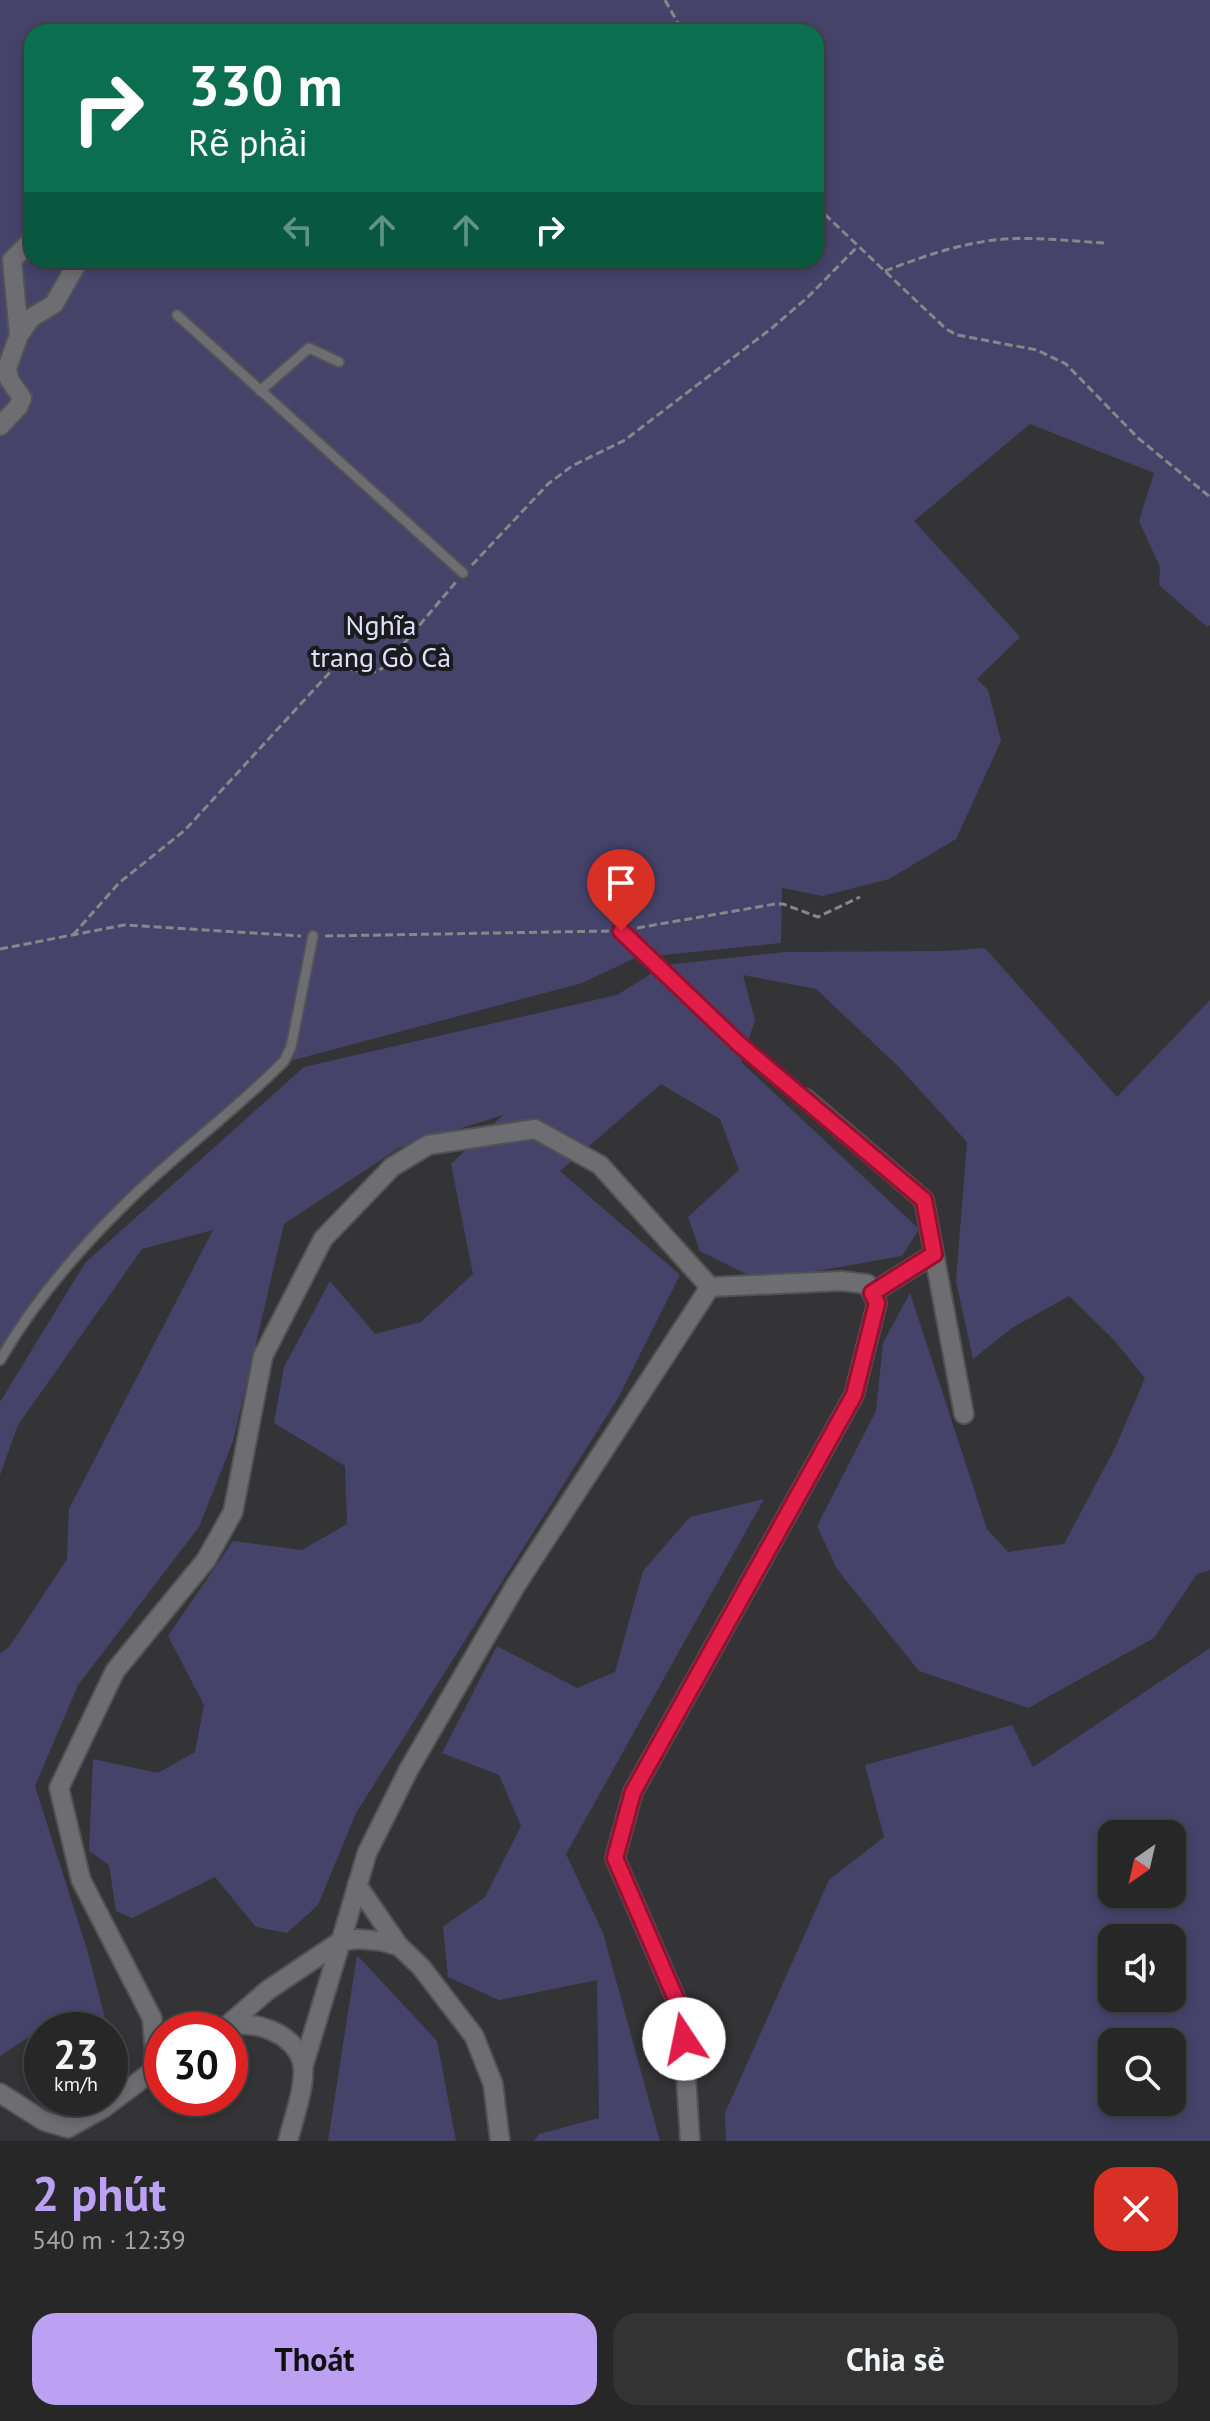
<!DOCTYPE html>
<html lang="vi">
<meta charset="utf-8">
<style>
:root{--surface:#272728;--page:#333334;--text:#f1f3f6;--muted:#a4a5a8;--line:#434445;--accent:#bca0f2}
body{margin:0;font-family:"PT Sans",sans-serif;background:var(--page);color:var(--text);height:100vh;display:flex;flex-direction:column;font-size:30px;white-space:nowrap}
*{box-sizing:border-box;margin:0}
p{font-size:26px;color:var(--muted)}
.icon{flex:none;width:44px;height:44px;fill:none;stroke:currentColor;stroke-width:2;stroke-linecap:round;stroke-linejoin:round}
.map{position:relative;height:2141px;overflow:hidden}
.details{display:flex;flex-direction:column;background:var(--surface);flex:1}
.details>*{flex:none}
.hud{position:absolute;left:24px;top:24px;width:800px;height:244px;border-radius:24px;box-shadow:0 4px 12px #0003,0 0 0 2px var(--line);background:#0b6e4f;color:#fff;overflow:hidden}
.needle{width:52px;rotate:214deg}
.buttons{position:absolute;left:1098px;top:1820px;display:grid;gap:16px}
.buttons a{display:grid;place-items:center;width:88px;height:88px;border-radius:16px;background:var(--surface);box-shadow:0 4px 12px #0003,0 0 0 2px var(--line);font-size:40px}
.speed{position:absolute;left:24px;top:2012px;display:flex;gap:16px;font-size:40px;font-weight:700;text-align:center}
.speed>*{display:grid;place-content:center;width:104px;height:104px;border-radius:50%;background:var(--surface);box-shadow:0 4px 12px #0003,0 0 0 2px var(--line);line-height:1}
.speed small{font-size:20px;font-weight:400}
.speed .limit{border:12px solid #d22;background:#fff;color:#111}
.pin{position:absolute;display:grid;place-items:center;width:68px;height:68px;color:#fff;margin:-82px -34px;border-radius:50% 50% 50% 0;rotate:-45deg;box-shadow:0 0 8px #0007}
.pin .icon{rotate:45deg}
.me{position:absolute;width:88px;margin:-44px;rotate:349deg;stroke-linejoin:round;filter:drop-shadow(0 0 6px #0008)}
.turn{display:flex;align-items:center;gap:28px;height:168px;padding:0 32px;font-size:36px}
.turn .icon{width:104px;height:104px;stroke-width:2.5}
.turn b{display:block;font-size:56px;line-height:68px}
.lanes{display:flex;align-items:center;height:76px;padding:0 32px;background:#0003;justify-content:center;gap:40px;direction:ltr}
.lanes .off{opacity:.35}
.round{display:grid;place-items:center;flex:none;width:84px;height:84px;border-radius:24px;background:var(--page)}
.headline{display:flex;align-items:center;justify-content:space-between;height:136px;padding:0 32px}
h1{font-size:48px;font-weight:700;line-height:60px;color:var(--accent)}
.primary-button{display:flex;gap:16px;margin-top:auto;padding:16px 32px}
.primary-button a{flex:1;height:92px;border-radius:24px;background:var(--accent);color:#111;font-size:32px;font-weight:700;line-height:92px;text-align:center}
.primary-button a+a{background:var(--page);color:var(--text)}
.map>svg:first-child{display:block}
.green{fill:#46436b;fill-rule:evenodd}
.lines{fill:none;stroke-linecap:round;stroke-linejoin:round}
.lane-casing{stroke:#535355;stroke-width:13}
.street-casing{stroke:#535355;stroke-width:22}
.path{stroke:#878789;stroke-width:3;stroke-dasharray:8 4;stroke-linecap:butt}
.lane{stroke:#6e6e72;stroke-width:9}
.street{stroke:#6e6e72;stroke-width:18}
.route-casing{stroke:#92132f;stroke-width:20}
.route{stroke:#e11d48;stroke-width:14}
.labels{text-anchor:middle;stroke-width:8;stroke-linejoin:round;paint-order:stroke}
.park-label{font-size:28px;fill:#e0dffe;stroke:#1b1b1d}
</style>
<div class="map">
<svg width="1210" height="2141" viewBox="0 0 1210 2141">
<rect width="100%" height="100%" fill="#343436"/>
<!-- green -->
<g class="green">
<path d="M0 0H1210V625L1207 627 1159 585 1160 567 1139 521 1154 473 1030 424 914 521 1020 637 977 679 988 690 1001 741 956 839 889 879 823 896 782 888 781 943 635 958 582 983 290 1061 135 1201 9 1335 0 1350ZM32 32H816V260H32Z"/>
<path d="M985 948 1117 1097 1210 1000V1570L1197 1574 1154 1638 1028 1708 919 1671 837 1569 817 1526 876 1411 883 1343 910 1293 987 1529 1008 1552 1064 1544 1115 1448 1145 1378 1114 1340 1069 1296 1012 1328 973 1359 956 1281 967 1142 898 1066 816 989 743 975 755 1020 741 1062 919 1229 902 1256 760 1281 700 1251 688 1217 739 1170 720 1119 661 1084 560 1171 680 1275 618 1398 356 1813 318 1905 287 1933 256 1927 215 1877 132 1918 116 1911 109 1865 89 1851 93 1759 158 1773 195 1752 204 1705 168 1636 233 1541 302 1550 347 1524 345 1466 274 1423 284 1367 330 1281 375 1334 421 1322 473 1274 451 1164 503 1115 399 1148 284 1224 233 1441 199 1527 78 1685 35 1786 88 1953 108 2030H57L47 2025 0 2056V1654L10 1646 67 1559 69 1509 213 1230 142 1249 18 1425 0 1475V1402L85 1263 304 1067 617 995 665 965 786 952 946 951Z"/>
<path d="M764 1499 566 1854 603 1933 660 2141H534L539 2134 599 2118 597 1980 499 2000 448 1977 443 1927 485 1897 521 1826 499 1775 442 1753 497 1646 577 1688 615 1672 643 1571 690 1517Z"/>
<path d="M1210 1648V2141H726L725 2113 829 1880 884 1837 865 1765 1012 1725 1033 1767ZM1172 1834V1894H1112V1834ZM1172 1938V1998H1112V1938ZM1172 2042V2102H1112V2042Z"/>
<path d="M357 1955 437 2041 456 2141H328Z"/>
</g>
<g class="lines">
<defs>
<g id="lane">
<path d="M177 315 463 573"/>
<path d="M260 391 309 348 339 362"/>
<path d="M621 931 739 1044 805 1098"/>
<path d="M0 1360C33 1303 78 1250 125 1204 175 1154 234 1112 284 1061L291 1047 313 936"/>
</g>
<g id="street">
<path d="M19 335 12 260 32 240"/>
<path d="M0 426 18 407 22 398 9 379 7 368 19 335 31 318 54 304 79 260"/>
<path d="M805 1098 924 1200 964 1414"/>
<path d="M872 1293 934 1254"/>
<path d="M357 1885 399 1946"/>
<path d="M229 2024 268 1990 341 1941 367 1853 409 1769 516 1585 710 1287"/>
<path d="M217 2030C244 2015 299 2031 303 2067 305 2088 293 2120 288 2141"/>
<path d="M303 2067 341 1941 357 1939 381 1941 399 1946 421 1967 474 2036 493 2084 500 2141"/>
<path d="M156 2068 152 2018 81 1880 59 1788 115 1671 206 1560 233 1512 263 1356 323 1239 392 1167 428 1145 535 1129 600 1165 710 1287 841 1281 867 1284 877 1303 854 1395 633 1792 615 1858 682 2013 690 2141"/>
<path d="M0 2093 44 2121 68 2128 102 2109 162 2064"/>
</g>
</defs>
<!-- lane casing -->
<use href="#lane" class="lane-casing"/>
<!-- street casing -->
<use href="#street" class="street-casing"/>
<!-- path -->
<g class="path">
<path d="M665 0 683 32"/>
<path d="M816 206 946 329 957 335 1037 350 1066 364 1138 438 1210 497"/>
<path d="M885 271C924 256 964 242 1005 239 1038 237 1071 241 1104 243"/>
<path d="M472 565 548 484 572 466 625 440 772 328 809 296 858 246"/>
<path d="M637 928 775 904H783L818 917 860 897"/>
<path d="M73 935 119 883 185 830 331 671C352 660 362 683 384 667L456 582"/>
<path d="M325 936 609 931"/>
<path d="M0 949 124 925 301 936"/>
</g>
<!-- lane -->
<use href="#lane" class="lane"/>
<!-- street -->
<use href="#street" class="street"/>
</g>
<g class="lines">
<defs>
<path id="route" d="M621 931 739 1044 924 1200 934 1254 872 1293 877 1303 854 1395 633 1792 615 1858 682 2013 684 2039"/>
</defs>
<!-- route casing -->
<use href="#route" class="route-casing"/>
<!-- route -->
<use href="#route" class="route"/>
</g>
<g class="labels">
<!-- park labels -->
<g class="park-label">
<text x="381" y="635">Nghĩa<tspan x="381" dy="32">trang Gò Cà</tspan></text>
</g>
</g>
</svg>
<div class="buttons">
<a><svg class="needle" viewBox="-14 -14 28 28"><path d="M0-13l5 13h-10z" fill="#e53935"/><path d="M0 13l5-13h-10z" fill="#a4a5a8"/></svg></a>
<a><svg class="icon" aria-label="sound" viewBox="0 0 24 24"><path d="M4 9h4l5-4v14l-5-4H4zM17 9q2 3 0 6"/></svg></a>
<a><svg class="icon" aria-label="search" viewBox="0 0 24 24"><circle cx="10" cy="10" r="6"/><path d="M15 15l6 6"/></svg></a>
</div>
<div class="speed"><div>23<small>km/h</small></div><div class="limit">30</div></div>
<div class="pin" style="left:621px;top:931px;background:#d93025"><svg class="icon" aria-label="arrive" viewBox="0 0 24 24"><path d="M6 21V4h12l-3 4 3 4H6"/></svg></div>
<svg class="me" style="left:684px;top:2039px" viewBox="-20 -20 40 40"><circle r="19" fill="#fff"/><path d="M0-13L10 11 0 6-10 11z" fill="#e11d48"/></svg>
<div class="hud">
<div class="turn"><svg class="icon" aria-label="right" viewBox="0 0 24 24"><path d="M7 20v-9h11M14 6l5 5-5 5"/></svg><div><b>330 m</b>Rẽ phải</div></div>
<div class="lanes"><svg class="icon off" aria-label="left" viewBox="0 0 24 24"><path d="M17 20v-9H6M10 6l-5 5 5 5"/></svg><svg class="icon off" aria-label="ahead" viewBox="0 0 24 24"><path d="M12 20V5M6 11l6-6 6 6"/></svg><svg class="icon off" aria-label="ahead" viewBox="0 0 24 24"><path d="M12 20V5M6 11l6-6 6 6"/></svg><svg class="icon" aria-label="right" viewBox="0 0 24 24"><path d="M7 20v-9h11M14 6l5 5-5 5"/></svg></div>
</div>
</div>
<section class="details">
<div class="headline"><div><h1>2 phút</h1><p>540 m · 12:39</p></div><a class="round" style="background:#d93025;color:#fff"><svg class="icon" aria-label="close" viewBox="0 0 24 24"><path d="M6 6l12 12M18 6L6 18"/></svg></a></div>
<div class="primary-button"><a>Thoát</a><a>Chia sẻ</a></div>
</section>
